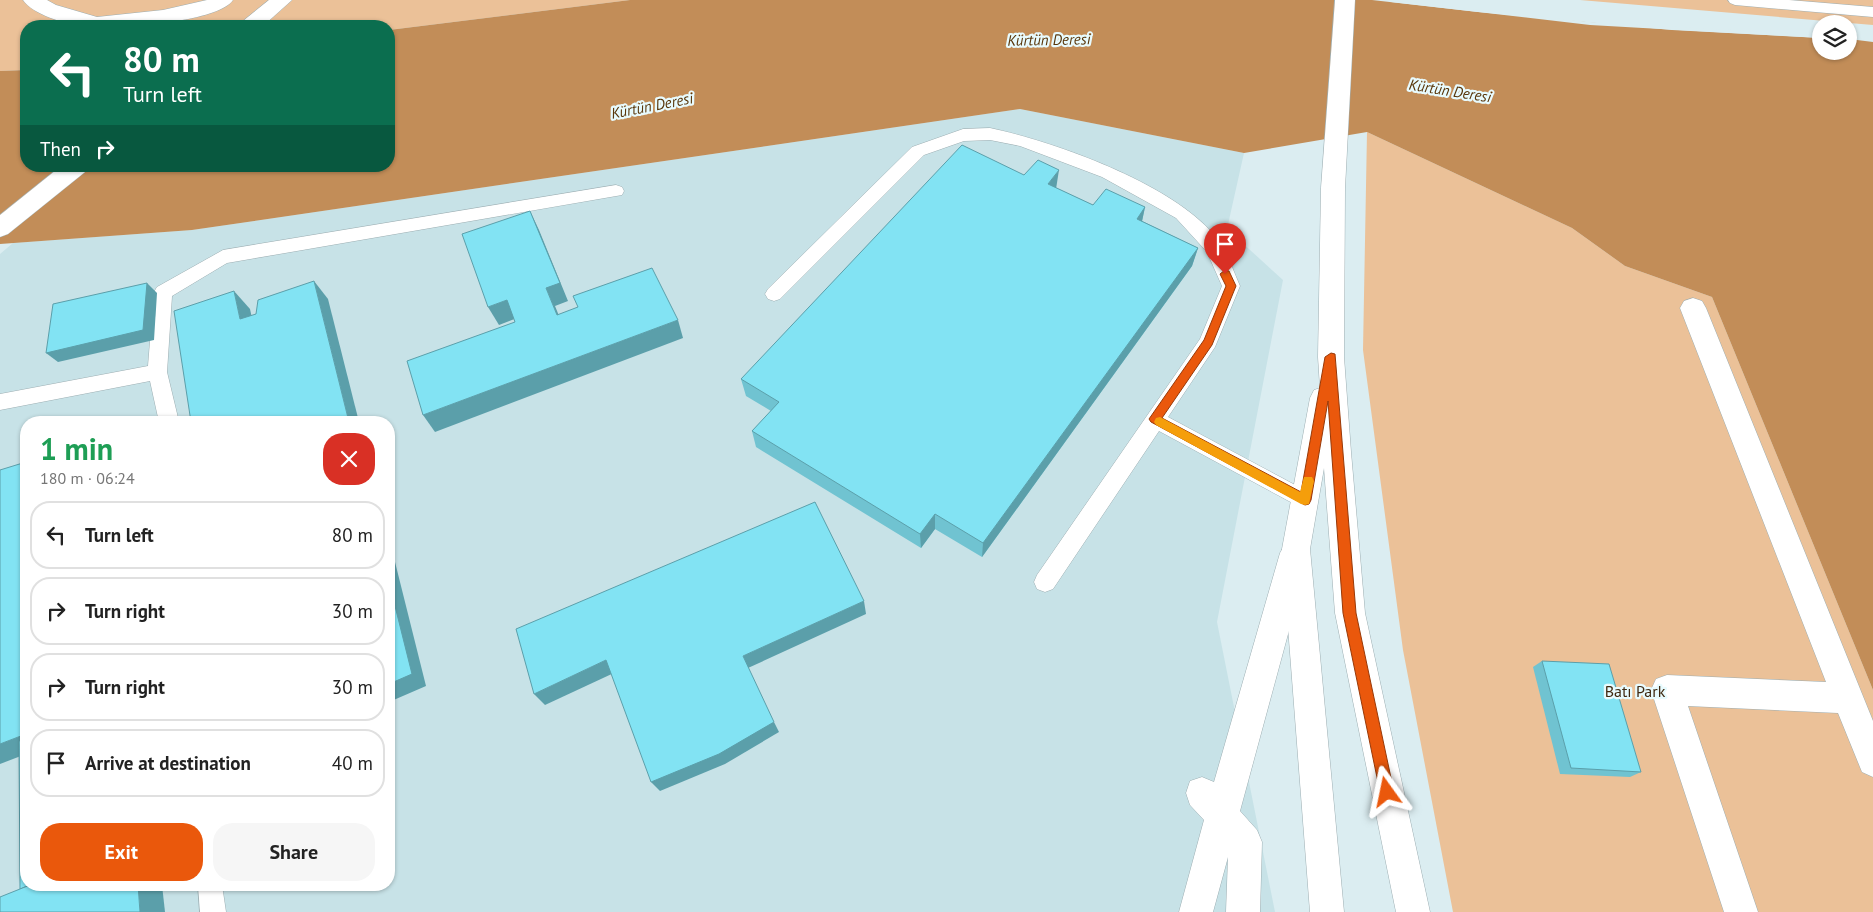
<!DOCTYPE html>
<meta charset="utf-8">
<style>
:root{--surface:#fff;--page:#f6f6f6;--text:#222;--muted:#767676;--line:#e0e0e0;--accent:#ea580c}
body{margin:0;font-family:"PT Sans",sans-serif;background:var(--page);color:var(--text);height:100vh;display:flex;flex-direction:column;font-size:19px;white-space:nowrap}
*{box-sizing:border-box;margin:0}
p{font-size:16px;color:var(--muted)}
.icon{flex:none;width:28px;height:28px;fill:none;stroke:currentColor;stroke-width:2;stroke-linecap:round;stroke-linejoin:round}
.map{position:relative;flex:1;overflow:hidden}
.side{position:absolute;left:20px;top:416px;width:375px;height:475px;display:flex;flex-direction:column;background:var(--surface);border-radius:20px;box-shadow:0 1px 4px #0004}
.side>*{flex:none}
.top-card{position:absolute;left:20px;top:20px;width:375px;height:152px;border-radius:20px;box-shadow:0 1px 4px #0004;background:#0b6e4f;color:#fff;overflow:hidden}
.controls{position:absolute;left:1812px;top:15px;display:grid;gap:10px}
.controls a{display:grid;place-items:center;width:45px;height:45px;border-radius:50%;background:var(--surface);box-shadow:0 1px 4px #0004;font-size:25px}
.pin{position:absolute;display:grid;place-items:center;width:42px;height:42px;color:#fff;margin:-51px -21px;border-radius:50% 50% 50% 0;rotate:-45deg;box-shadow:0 0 5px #0007}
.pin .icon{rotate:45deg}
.me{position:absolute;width:55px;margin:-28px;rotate:348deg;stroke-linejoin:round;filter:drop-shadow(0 0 4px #0008)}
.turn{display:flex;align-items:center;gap:18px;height:105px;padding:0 20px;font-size:22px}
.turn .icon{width:65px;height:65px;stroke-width:2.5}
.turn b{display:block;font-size:35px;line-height:42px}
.then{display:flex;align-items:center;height:48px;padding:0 20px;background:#0003;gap:10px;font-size:19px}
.round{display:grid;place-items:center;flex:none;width:52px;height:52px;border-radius:20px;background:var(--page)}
.headline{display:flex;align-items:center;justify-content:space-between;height:85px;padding:0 20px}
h1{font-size:30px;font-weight:700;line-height:38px;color:#1e9e55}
.action{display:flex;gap:10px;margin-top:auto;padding:10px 20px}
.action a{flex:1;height:58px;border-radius:20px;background:var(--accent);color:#fff;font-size:20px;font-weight:700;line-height:58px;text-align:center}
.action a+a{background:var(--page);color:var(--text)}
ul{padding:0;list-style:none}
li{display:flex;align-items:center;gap:15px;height:68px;margin:0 10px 8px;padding:0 10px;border:2px solid var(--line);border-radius:20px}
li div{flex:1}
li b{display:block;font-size:19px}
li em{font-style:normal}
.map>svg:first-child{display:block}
.built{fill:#c7e2e7;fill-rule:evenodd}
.green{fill:#ebc198}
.water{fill:#c28d58}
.pier{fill:#dbedf1}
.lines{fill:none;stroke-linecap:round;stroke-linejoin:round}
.lane-casing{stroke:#9daeb2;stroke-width:1}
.street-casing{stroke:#9daeb2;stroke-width:1}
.secondary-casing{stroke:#9daeb2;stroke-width:1}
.highway-casing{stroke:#9daeb2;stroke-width:1}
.lane{fill:#fff;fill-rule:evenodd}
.street{fill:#fff;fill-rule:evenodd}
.secondary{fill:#fff;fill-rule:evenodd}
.highway{fill:#fff;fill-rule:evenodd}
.wall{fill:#70c3d1}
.shaded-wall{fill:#5b9faa}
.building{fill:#82e3f3;stroke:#5b9faa}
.route{fill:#ea580c;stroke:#983908}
.slow{fill:#f59e0b}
.labels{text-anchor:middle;stroke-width:4.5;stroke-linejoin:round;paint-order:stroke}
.far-water-label{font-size:15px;font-style:italic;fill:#583509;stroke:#e8fbfe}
.park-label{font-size:16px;fill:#402911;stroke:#e8fbfe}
</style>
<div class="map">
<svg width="1873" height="912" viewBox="0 0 1873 912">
<rect width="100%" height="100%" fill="#dbedf1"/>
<!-- built -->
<path class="built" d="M1020 109 1244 153 1227 229 1283 280 1217 622 1275 912H0V254L13 243 192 230ZM26 422H389V885H26Z"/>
<!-- green -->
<g class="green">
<path d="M0 0H630L389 30V26H26V70L0 71Z"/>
<path d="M1580 0H1873V25Z"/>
<path d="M1367 132 1572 228 1625 266 1712 297 1873 690V912H1453L1403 650 1363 350Z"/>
</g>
<!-- water -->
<path class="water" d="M630 0H1372L1478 12 1672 30 1821 38V51H1849V39L1873 42V690L1712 297 1625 266 1572 228 1367 132 1244 153 1020 109 192 230 0 244V71L26 70V166H389V30Z"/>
<!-- pier -->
<path class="pier" d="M1390 0 1590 22 1821 35V38L1590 25 1391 2Z"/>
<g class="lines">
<defs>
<g id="lane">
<path d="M1728 0H1789L1873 7V17L1735 5 1730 3Z"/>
<path d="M990 128C1056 142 1183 187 1221 244 1229 257 1234 273 1240 286L1215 347 1168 417 1312 494 1315 500 1312 506 1305 509 1298 506 1159 431 1053 589 1045 592 1037 589 1034 582 1037 575 1200 339 1222 286 1207 252 1176 218 1102 177 1020 146 990 140 964 141 924 155 780 299 774 301 768 299 765 294 768 289 912 147 963 129Z"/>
<path d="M616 185 622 187 624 191 622 195 227 263 172 296 167 372 179 422H159L150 381 0 410V394L148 366 154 292 157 287 223 250Z"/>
<path d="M198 885H222L226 912H200Z"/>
</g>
<g id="street">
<path d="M1693 298 1702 301 1706 308 1873 721V777L1862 772 1838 713 1688 706 1758 912H1724L1651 690 1656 679 1667 675 1826 682 1680 308 1684 301Z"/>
<path d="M1295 540 1305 544 1310 553 1240 811 1257 830 1262 842 1260 912H1226L1228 857 1213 912H1179L1204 820 1190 805 1186 793 1190 781 1202 777 1214 782 1280 553 1285 544Z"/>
</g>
<path id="secondary" d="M1335 0H1355L1345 188 1344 357 1351 452 1365 613 1430 912H1396L1335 613 1324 468 1310 549 1344 912H1310L1282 549 1310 398 1314 390 1320 388 1318 357 1321 188Z"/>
<g id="highway">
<path d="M23 0H47L56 5 97 17 163 10 207 0H233C218 23 109 30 81 26 65 24 32 14 23 0Z"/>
<path d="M269 0H292L263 26H240L243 21Z"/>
<path d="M61 166H88L85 172 8 234 0 237V215Z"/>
</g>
</defs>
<!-- lane casing -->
<use href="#lane" class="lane-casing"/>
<!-- street casing -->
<use href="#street" class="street-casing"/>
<!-- secondary casing -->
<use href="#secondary" class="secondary-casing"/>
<!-- highway casing -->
<use href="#highway" class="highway-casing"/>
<!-- lane -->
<use href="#lane" class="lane"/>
<!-- street -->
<use href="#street" class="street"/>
<!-- secondary -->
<use href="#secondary" class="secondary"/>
<!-- highway -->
<use href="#highway" class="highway"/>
</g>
<!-- wall -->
<g class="wall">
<path d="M1024 175 1056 188 1093 205 1145 207 1142 221 1198 248 1192 266 982 557 935 529 921 548 756 447 752 431 771 411 746 396 741 379Z"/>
<path d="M1542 661 1641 772 1630 777 1560 774 1533 667Z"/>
</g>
<!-- shaded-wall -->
<g class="shaded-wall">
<path d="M1059 170 1056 189 1048 184Z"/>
<path d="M1145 207 1141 226 1137 219Z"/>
<path d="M530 211 539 230 568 301 555 306 566 333 557 315 546 288Z"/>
<path d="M1198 248 1192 266 982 557 983 543Z"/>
<path d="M314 281 328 299 359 422H349Z"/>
<path d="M147 283 157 293 154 340 58 362 46 353Z"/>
<path d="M234 291 250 309 256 337 240 319Z"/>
<path d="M507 300 517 318 499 325 488 307Z"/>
<path d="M678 320 683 338 435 432 423 415Z"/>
<path d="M935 514V529L921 548 920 534Z"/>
<path d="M389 538 426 686 389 702Z"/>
<path d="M864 601 866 614 748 668 743 656Z"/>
<path d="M606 660 616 672 545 705 534 694Z"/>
<path d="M774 722 779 732 725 764 660 791 651 782Z"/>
<path d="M26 734V754L0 764V744Z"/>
<path d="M138 885H162L165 912H140Z"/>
</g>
<!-- building -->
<g class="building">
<path d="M962 145 1024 175 1038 160 1059 170 1048 184 1093 205 1106 189 1145 207 1137 219 1198 248 983 543 935 514 920 534 752 431 779 402 741 379Z"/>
<path d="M530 211 560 283 546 288 557 315 578 307 573 296 652 268 678 320 423 415 407 361 515 322 507 300 488 307 462 234Z"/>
<path d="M314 281 349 422H191L174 311 234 291 240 319 256 314 258 300Z"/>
<path d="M147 283 143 330 46 353 53 304Z"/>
<path d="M26 462V734L0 744V470Z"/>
<path d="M815 502 864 601 743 656 774 722 719 754 651 782 606 660 534 694 516 629Z"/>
<path d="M389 582 412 674 389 684Z"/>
<path d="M1542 661 1609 664 1641 772 1571 768Z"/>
<path d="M26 738V885H30L20 889 19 741Z"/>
<path d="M30 885H138L140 912H0V897Z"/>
</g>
<!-- route -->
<path class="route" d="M1225 270 1229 271 1236 286 1212 345 1162 418 1301 492 1325 357 1331 353 1335 354 1356 613 1394 792 1392 796 1387 798 1382 796 1380 792 1343 613 1328 401 1311 500 1309 504 1305 505 1151 422 1149 419 1204 340 1226 286 1220 274Z"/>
<!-- slow -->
<path class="slow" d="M1160 417 1300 492 1304 477H1312L1314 481 1309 504 1305 505 1301 504 1156 425 1154 422 1156 418Z"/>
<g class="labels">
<!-- far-water labels -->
<g class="far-water-label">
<text transform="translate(1049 40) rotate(-1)" y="5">Kürtün Deresi</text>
<text transform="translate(1450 91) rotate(9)" y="5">Kürtün Deresi</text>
<text transform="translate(652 106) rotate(-11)" y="5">Kürtün Deresi</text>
</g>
<!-- park labels -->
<g class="park-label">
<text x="1635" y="697">Batı Park</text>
</g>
</g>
</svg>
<div class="controls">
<a><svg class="icon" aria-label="layers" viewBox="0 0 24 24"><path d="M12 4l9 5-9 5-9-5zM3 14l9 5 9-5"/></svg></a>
</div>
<div class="pin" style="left:1225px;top:274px;background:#d93025"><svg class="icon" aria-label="arrive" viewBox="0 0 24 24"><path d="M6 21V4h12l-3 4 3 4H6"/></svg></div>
<svg class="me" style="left:1387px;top:792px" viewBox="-20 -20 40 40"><path d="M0-17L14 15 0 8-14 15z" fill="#ea580c" stroke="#fff" stroke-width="4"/></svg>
<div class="top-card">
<div class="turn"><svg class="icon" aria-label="left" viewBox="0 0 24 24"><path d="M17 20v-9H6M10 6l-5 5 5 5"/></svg><div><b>80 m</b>Turn left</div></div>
<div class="then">Then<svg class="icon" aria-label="right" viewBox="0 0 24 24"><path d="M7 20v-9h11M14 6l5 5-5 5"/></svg></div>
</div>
<section class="side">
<div class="headline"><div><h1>1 min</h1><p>180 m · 06:24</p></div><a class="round" style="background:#d93025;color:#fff"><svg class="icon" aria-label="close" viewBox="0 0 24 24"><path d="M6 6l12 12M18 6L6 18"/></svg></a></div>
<ul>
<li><svg class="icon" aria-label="left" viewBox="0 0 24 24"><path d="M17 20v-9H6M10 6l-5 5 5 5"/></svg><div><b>Turn left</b></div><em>80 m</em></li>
<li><svg class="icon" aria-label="right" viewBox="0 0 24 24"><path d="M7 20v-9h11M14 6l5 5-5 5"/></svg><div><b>Turn right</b></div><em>30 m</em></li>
<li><svg class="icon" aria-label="right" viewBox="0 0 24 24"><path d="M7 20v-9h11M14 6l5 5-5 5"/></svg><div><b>Turn right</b></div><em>30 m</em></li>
<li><svg class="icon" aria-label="arrive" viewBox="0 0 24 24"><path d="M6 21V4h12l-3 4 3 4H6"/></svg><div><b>Arrive at destination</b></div><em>40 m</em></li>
</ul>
<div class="action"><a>Exit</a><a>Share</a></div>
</section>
</div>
